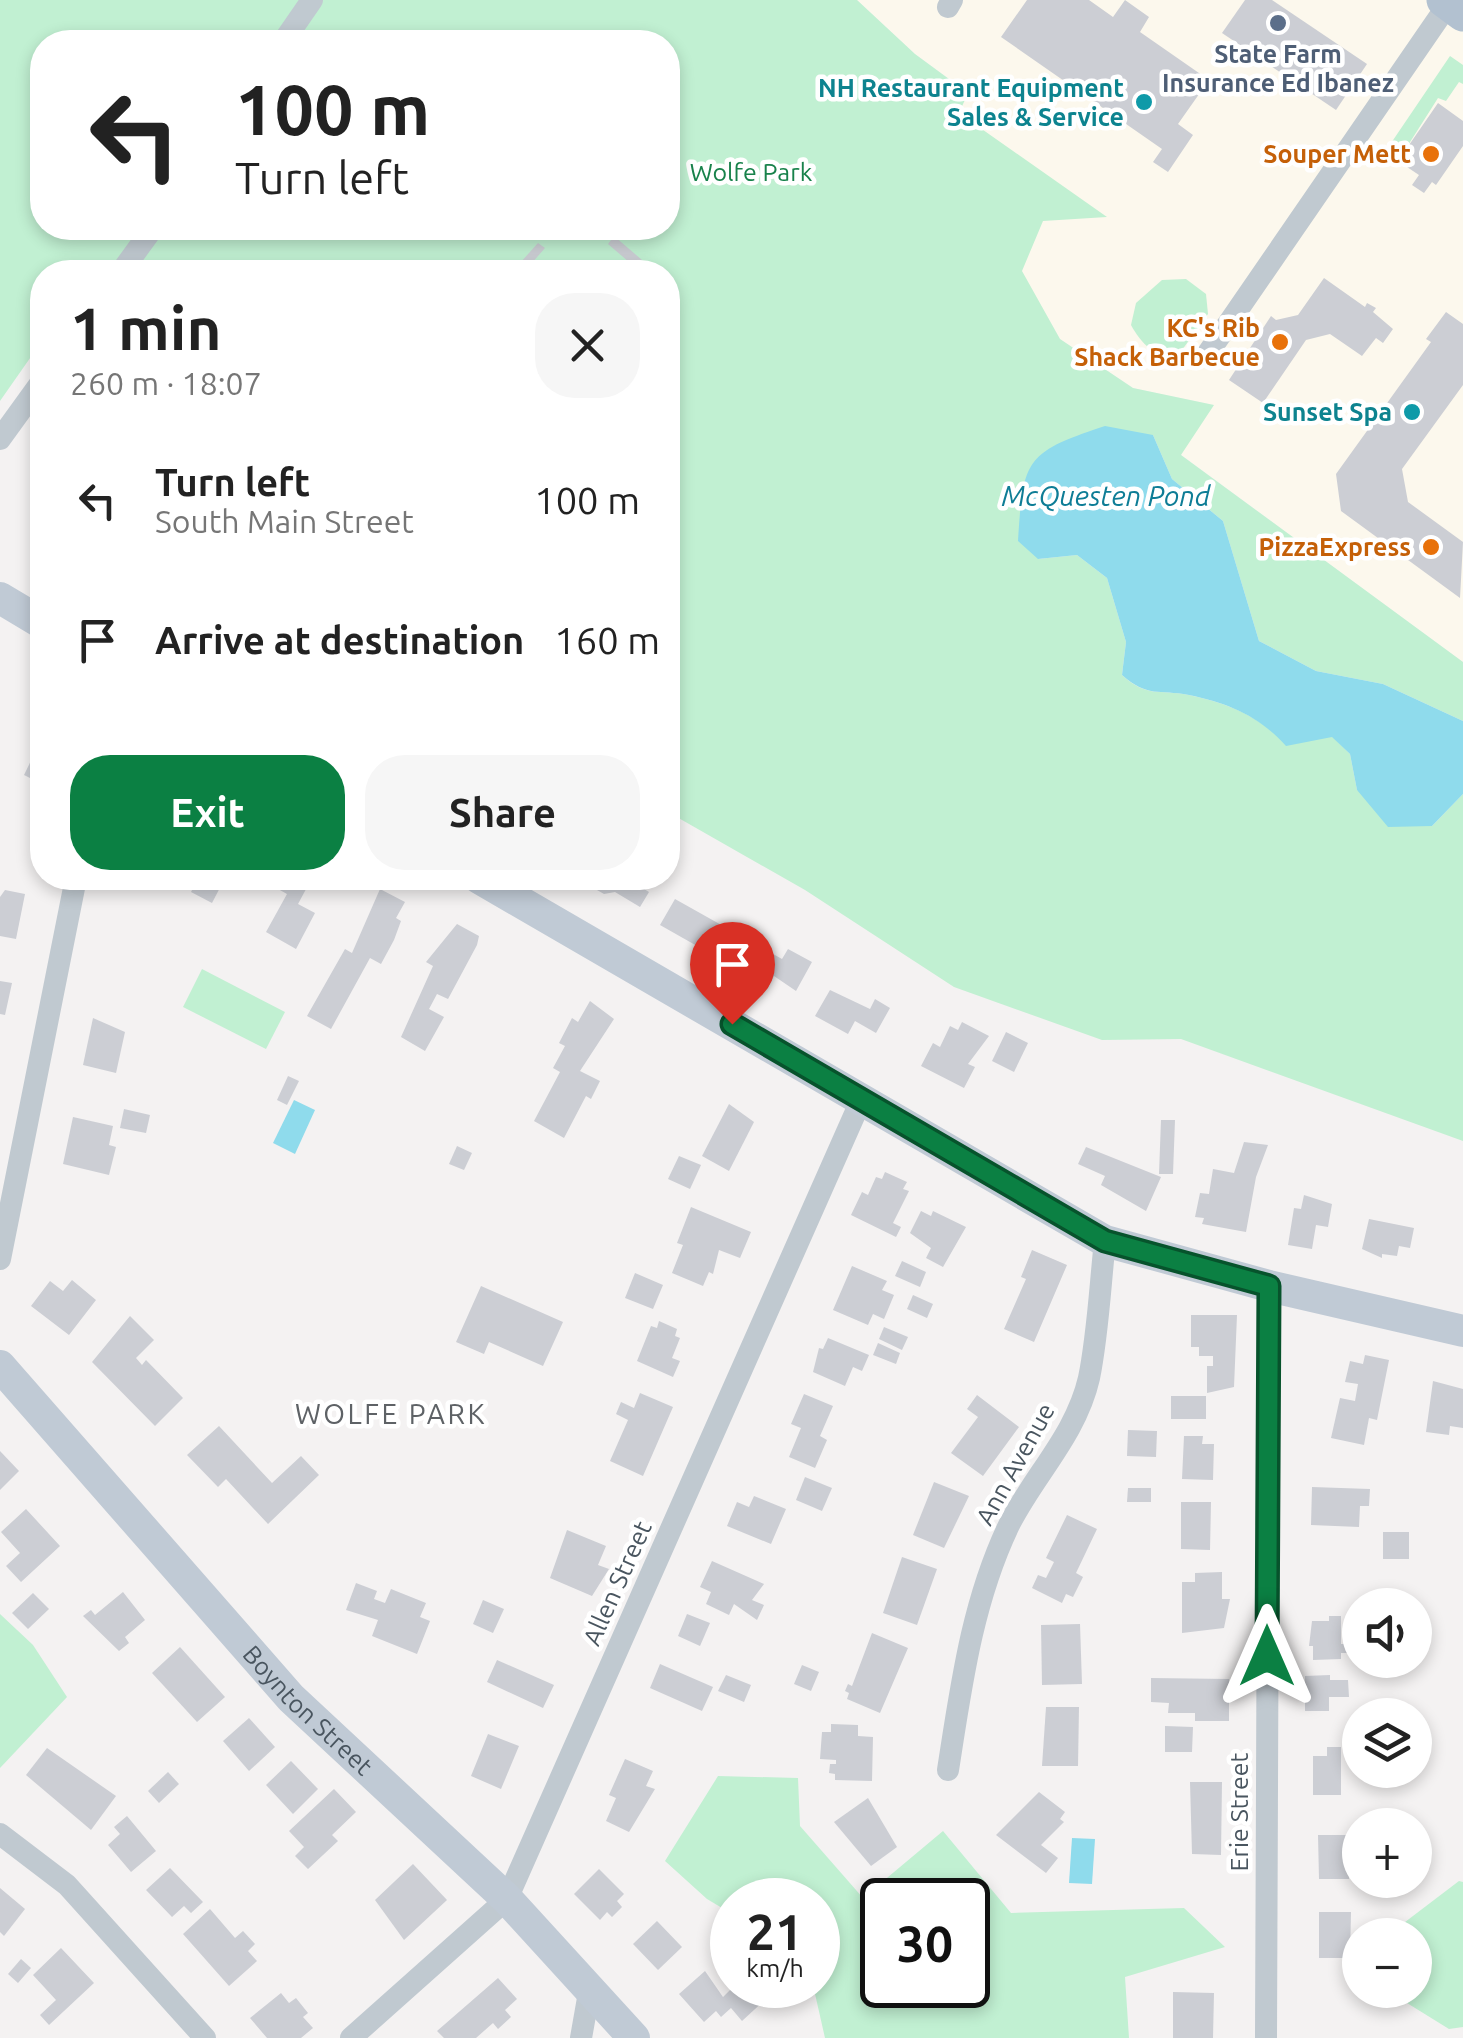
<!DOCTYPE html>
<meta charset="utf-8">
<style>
:root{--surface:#fff;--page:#f6f6f6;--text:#222;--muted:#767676;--accent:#0b8043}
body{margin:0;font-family:Ubuntu,sans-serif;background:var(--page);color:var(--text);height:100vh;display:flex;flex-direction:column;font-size:38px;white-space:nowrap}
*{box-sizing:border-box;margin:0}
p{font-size:32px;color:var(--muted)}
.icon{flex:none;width:55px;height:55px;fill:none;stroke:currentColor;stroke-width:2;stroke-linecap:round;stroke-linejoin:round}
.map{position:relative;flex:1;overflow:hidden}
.panel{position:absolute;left:30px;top:260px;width:650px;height:630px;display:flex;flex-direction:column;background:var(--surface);border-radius:40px;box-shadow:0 5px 15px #0003}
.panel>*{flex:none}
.guide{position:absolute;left:30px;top:30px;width:650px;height:210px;border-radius:40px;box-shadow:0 5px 15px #0003;background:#fff;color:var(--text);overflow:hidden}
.tools{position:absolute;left:1342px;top:1588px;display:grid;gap:20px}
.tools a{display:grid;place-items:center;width:90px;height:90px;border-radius:50%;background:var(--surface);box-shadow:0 5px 15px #0003;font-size:50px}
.speed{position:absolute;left:710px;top:1878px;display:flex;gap:20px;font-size:50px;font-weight:700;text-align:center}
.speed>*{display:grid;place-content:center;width:130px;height:130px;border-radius:50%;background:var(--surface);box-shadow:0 5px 15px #0003;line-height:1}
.speed small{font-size:25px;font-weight:400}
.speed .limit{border:5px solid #111;border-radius:15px;background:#fff;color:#111}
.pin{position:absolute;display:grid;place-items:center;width:85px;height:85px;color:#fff;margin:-102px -42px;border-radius:50% 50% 50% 0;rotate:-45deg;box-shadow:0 0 10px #0007}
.pin .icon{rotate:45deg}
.me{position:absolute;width:110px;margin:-55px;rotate:0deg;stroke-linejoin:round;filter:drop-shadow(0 0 8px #0008)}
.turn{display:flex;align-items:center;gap:35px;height:210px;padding:0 40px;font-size:45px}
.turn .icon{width:130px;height:130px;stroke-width:2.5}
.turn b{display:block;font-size:70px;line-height:85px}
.round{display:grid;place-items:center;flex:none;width:105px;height:105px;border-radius:40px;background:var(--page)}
.summary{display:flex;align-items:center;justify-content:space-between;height:170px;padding:0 40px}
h1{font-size:60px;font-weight:700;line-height:75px}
.primary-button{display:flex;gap:20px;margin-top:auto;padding:20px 40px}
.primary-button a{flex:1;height:115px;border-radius:40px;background:var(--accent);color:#fff;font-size:40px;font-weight:700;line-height:115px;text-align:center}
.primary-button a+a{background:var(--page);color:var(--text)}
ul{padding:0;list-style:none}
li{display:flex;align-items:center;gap:30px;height:140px;padding:0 40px}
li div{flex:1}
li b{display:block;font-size:38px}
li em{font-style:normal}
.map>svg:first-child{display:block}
.commercial{fill:#fcf8ed}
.green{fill:#c1f0d2;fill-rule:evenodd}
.water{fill:#8fdbec}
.building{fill:#ccced4}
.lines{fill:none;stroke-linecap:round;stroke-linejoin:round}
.street{stroke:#c0c9d0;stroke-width:22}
.secondary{stroke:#c0cad5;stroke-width:32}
.primary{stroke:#b2c1d0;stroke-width:35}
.route-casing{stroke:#07532c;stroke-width:25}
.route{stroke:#0b8043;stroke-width:18}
.service-dot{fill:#5c6f8a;stroke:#fff;stroke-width:4}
.culture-dot{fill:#0f9aa8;stroke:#fff;stroke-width:4}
.food-dot{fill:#e8710a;stroke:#fff;stroke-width:4}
.labels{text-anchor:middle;stroke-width:9;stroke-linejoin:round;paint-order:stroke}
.service-label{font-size:25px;font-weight:bold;fill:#4e5e75;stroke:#fff}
.culture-label{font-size:25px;font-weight:bold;fill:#0d838f;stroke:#fff;text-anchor:end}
.food-label{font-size:25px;font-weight:bold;fill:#c56008;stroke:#fff;text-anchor:end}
.park-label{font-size:25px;fill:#18824b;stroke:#fff}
.street-label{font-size:25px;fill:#49555f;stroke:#fff}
.water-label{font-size:28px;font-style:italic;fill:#0e7d96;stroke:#fff}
.neighbourhood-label{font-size:28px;letter-spacing:2.5px;fill:#5e6266;stroke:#fff}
</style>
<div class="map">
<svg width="1463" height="2038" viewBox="0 0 1463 2038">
<rect width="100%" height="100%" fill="#f4f2f2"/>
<!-- commercial -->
<path class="commercial" d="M857 0H1463V662L1180 454 1213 405 1133 388 1060 339 1022 272 927 193 967 92 915 54Z"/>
<!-- green -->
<g class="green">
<path d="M0 0H857L915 54 968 93 959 113 1107 217 1043 221 1022 271 1060 339 1133 388 1214 405 1181 455 1463 662V721L1383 684 1316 671 1259 641 1223 521 1172 479 1153 435 1038 559 1077 555 1107 578 1126 642 1122 675C1147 698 1158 689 1189 695 1228 703 1259 716 1287 745L1332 736 1350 754 1357 790 1432 826 1463 794V1141L1181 1039 1102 1040 954 987 805 890 668 812V272H42V341L0 401ZM42 42H668V228H42Z"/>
<path d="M1450 56 1463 65V84L1459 82 1446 101 1438 98 1398 161 1385 152Z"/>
<path d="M1186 279 1206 294 1208 314 1177 357C1154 356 1142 345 1131 325L1136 303 1162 280Z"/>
<path d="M202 969 285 1012 266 1049 183 1007Z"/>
<path d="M0 1614 33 1645 67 1697 0 1768Z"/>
<path d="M718 1776 798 1778 800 1826 863 1898 943 1831 1011 1913 1184 1908 1225 1947 1125 1977 1129 2038H825L813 1985H818V1900H732V1914L707 1899 665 1861ZM882 1900H968V1985H882Z"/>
<path d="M1459 1881 1463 1882V2027L1449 2029 1386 1990H1415V1935H1388Z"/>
</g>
<!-- water -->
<g class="water">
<path d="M1105 426 1153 435 1172 479 1223 521 1259 641 1316 671 1383 684 1463 721V794L1432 826 1388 827 1357 790 1350 754 1332 737 1286 746C1259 716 1228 703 1189 695 1158 689 1148 698 1122 675L1126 642 1107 578 1077 555 1038 559 1018 541C1023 459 1026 452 1105 426Z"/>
<path d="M294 1100 315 1110 295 1154 273 1143Z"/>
<path d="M1072 1838 1095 1839 1092 1884 1069 1883Z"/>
</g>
<!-- building -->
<g class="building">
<path d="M1027 0H1089L1113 17 1125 0 1149 17 1140 32 1209 80 1178 124 1193 135 1168 172 1153 162 1162 149 1001 37Z"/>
<path d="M1245 0H1272L1367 64 1336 110 1222 33Z"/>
<path d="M1438 103 1463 121V146L1436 185 1432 182 1424 193 1412 185 1419 175 1398 161Z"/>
<path d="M614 236 642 260 636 268 608 244Z"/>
<path d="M538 243 545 248 524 272H512Z"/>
<path d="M1324 278 1365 307 1367 303 1376 308 1373 312 1393 329 1383 343 1376 338 1362 356 1330 334 1306 340 1263 403 1229 380 1271 316 1276 320 1298 315Z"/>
<path d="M1446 312 1463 324V385L1402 469 1408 502 1463 542 1460 598 1341 511 1336 474 1431 342 1426 339Z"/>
<path d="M42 738V784L24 775Z"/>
<path d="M198 878H225L212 903 191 892Z"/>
<path d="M284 878H312L298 904 315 913 296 949 266 932 287 894 278 889Z"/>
<path d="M595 878H640L636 884 649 892 640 907 615 892 604 894 590 886Z"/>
<path d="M380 889 405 902 396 918 401 921 394 940 381 964 370 958 331 1029 307 1016 345 949 352 953Z"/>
<path d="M5 890 25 894 16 939 0 936V897Z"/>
<path d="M675 899 732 931 719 955 705 947 711 937 704 933 697 946 660 925Z"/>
<path d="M457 924 479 936 477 945 448 999 437 994 429 1009 444 1017 425 1051 401 1037 433 966 426 962Z"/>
<path d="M748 940 782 959 788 949 812 962 796 991 774 976 768 987 733 968Z"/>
<path d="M0 981 12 983 5 1015 0 1014Z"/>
<path d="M830 990 870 1009 875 999 890 1008 876 1033 855 1021 848 1034 815 1016Z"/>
<path d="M590 1001 614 1019 580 1071 600 1081 591 1099 586 1096 564 1138 534 1121 560 1072 553 1068 565 1046 559 1043 572 1018 578 1022Z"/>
<path d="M93 1018 125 1032 116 1073 83 1065Z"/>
<path d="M962 1022 989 1036 968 1064 975 1067 964 1088 921 1066 933 1043 940 1047 950 1026 958 1030Z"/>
<path d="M1006 1032 1028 1043 1014 1072 992 1061Z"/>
<path d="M288 1076 299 1081 287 1105 277 1100Z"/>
<path d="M729 1104 754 1122 729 1171 702 1156Z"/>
<path d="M124 1109 150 1115 146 1133 120 1128Z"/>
<path d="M73 1117 113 1126 109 1145 116 1147 109 1175 63 1164Z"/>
<path d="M1161 1120H1175L1173 1174H1159Z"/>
<path d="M1244 1142 1268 1145 1256 1177 1246 1232 1202 1224 1204 1218 1195 1217 1200 1193 1209 1194 1213 1169 1234 1173Z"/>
<path d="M457 1146 472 1153 464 1170 449 1164Z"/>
<path d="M1086 1147 1161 1177 1146 1211 1101 1185 1105 1176 1078 1164Z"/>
<path d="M679 1156 701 1165 690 1189 668 1179Z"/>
<path d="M885 1172 907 1182 903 1189 909 1191 893 1223 901 1227 896 1237 851 1215 862 1192 868 1195 876 1177 882 1179Z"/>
<path d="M1304 1195 1332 1204 1328 1227 1316 1225 1312 1249 1288 1245 1294 1208 1301 1209Z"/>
<path d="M691 1207 751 1232 740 1258 719 1250 713 1274 709 1272 703 1286 672 1273 683 1245 677 1243Z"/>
<path d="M921 1211 931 1216 933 1211 966 1227 943 1267 926 1258 931 1248 910 1233Z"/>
<path d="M1369 1219 1414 1228 1410 1248 1399 1246 1397 1256 1382 1254V1258L1362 1249Z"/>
<path d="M1032 1250 1067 1265 1034 1342 1004 1329 1026 1279 1021 1277Z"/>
<path d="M902 1261 926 1272 920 1287 895 1276Z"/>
<path d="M852 1266 887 1281 882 1290 894 1295 884 1319 873 1314 868 1325 833 1310Z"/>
<path d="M635 1273 663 1285 653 1309 625 1298Z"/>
<path d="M72 1280 96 1300 69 1335 31 1306 50 1281 63 1291Z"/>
<path d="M481 1286 563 1322 543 1366 489 1342 484 1354 456 1342Z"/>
<path d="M913 1295 933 1304 927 1318 907 1309Z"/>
<path d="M1191 1315H1237L1234 1387 1207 1393V1366H1213V1356H1199V1347H1191Z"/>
<path d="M130 1316 154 1340 136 1358 142 1365 146 1360 183 1398 155 1426 92 1362Z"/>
<path d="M659 1321 677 1329 675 1336 680 1338 672 1358 680 1361 673 1377 637 1361 651 1326 657 1328Z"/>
<path d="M884 1327 908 1337 902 1350 879 1339Z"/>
<path d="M828 1338 869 1355 862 1371 853 1367 845 1386 813 1372 819 1348 823 1349Z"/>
<path d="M878 1343 900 1353 896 1364 873 1355Z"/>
<path d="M1365 1355 1389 1360 1377 1420 1369 1418 1364 1445 1331 1438 1340 1398 1355 1401 1358 1384 1345 1382 1350 1361 1363 1364Z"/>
<path d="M1433 1381 1463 1389V1428L1450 1426 1449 1435 1426 1432Z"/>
<path d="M640 1393 673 1407 643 1476 610 1461 628 1420 616 1414 621 1402 634 1408Z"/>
<path d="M804 1394 833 1406 820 1436 827 1440 815 1468 789 1457 801 1428 791 1424Z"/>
<path d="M977 1395 1019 1427 983 1476 951 1453 978 1417 967 1409Z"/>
<rect x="1171" y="1396" width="35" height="23"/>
<path d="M219 1426 272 1483 301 1456 319 1475 268 1524 226 1479 218 1487 187 1455Z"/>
<path d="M1128 1430 1157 1431 1156 1457 1127 1456Z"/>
<path d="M1184 1436H1203L1202 1444H1214L1213 1480 1182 1479Z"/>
<path d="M0 1451 19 1471 0 1490Z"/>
<path d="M805 1477 832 1488 822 1511 796 1500Z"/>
<path d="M934 1482 969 1496 944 1548 913 1535Z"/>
<path d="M1312 1487 1370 1489 1369 1506H1360L1359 1527 1311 1525Z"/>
<path d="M1128 1488H1151V1502H1127Z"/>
<path d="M754 1496 786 1509 771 1544 727 1526 737 1502 749 1507Z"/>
<path d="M1181 1502H1211L1210 1550 1181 1549Z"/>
<path d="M26 1509 60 1546 21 1582 6 1566 20 1553 1 1532Z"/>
<path d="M1067 1515 1097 1529 1076 1573 1083 1577 1073 1597 1066 1594 1062 1603 1032 1588 1038 1575 1046 1578 1054 1562 1046 1558Z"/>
<path d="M567 1530 606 1546 598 1565 609 1569 592 1596 550 1578Z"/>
<rect x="1383" y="1532" width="26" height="27"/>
<path d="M902 1557 937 1569 917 1625 883 1613Z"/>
<path d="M712 1561 764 1584 752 1600 764 1605 757 1620 734 1604 729 1615 706 1604 711 1592 700 1587Z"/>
<path d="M1222 1572V1599H1230L1224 1628 1182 1633V1582H1195V1573Z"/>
<path d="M356 1583 377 1591 374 1599 385 1603 391 1589 426 1603 420 1617 430 1621 417 1654 372 1636 378 1620 346 1610Z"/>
<path d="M123 1592 145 1620 125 1637 129 1643 119 1651 83 1616 91 1610 95 1615Z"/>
<path d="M33 1593 49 1609 28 1629 12 1613Z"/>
<path d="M483 1600 504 1609 493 1633 473 1624Z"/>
<path d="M687 1614 710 1623 700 1646 678 1636Z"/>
<path d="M1329 1616H1341V1644H1348L1349 1653H1341V1659L1313 1660V1646H1309L1312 1621H1329Z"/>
<path d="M1080 1624 1082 1684 1042 1685 1041 1625Z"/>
<path d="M872 1633 908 1648 880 1713 847 1699 849 1693 845 1691 848 1684 852 1686Z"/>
<path d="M180 1647 225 1697 197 1722 152 1673Z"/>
<path d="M497 1660 554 1685 543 1708 487 1682Z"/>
<path d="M660 1664 713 1687 702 1711 650 1688Z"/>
<path d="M802 1665 819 1672 811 1691 794 1684Z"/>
<path d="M726 1675 751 1685 744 1702 718 1691Z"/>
<path d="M1330 1675V1680H1348L1349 1697H1329V1711H1305V1676Z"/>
<path d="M1151 1678 1229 1679V1721H1195V1713H1168L1169 1703 1151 1702Z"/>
<path d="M1400 1701 1409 1704V1714L1371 1715 1370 1702Z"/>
<path d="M1046 1707H1079L1078 1766H1042Z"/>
<path d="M249 1718 275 1747 249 1771 223 1741Z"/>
<path d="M831 1724 858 1725V1736L873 1737 872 1781 835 1780V1774L829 1773 830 1764H836V1760L820 1759 822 1732H831Z"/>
<path d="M1165 1726 1193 1727 1192 1752H1165Z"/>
<path d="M488 1734 519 1746 501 1789 471 1776Z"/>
<path d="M1327 1747H1341V1795H1313V1756H1327Z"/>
<path d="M47 1748 116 1796 91 1830 26 1775Z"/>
<path d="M625 1759 653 1771 646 1786 655 1789 629 1832 606 1821 616 1798 609 1795Z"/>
<path d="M291 1761 318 1789 293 1814 266 1785Z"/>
<path d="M168 1772 179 1784 159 1803 148 1791Z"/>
<path d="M1190 1782H1222L1221 1855 1192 1854Z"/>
<path d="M334 1789 356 1812 332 1835 338 1841 308 1869 295 1856 304 1847 289 1831Z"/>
<path d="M1039 1792 1065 1812 1060 1819 1064 1822 1041 1845 1058 1858 1046 1873 996 1835Z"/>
<path d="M868 1798 897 1847 871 1866 834 1822Z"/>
<path d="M127 1816 156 1851 131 1872 108 1845 120 1834 114 1827Z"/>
<path d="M1318 1835H1349V1879H1319Z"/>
<path d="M413 1864 447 1900 404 1940 375 1900Z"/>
<path d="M170 1868 203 1902 191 1913 184 1906 172 1917 146 1890Z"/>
<path d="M599 1869 624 1894 617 1901 622 1907 612 1917 607 1912 600 1920 574 1894Z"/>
<path d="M0 1888 25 1909 4 1936 0 1932Z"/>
<path d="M210 1909 235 1938 243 1931 255 1944 248 1951 257 1961 229 1986 183 1934Z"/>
<path d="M1319 1912H1351L1350 1958H1319Z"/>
<path d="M657 1921 682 1947 658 1970 633 1944Z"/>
<path d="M61 1948 94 1983 49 2025 40 2015 56 2000 33 1975Z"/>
<path d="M21 1959 31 1968 18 1983 8 1974Z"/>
<path d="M705 1971 723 1997 735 1985H781L742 2021 731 2008 721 2017 716 2011 704 2022 679 1994Z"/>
<path d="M498 1978 517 1999 505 2010 511 2017 498 2029 493 2023 476 2038H444L437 2031Z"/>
<path d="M1173 1992 1214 1993 1213 2038H1173Z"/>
<path d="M281 1993 289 2003 296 1998 308 2013 303 2017 313 2028 301 2038H267L250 2018Z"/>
</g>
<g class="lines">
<!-- street -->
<g class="street">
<path d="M948 7 952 0"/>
<path d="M283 42 312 0"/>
<path d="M121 272 153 228"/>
<path d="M1206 356 1451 0"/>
<path d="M0 439 42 381"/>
<path d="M0 1259 76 878"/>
<path d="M948 1770C961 1687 972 1602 1009 1525 1034 1475 1076 1435 1089 1378 1098 1334 1100 1286 1105 1241"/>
<path d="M0 1834 67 1885 205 2038"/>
<path d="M351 2038 507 1899 862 1098"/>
<path d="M581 2038 590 1987"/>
<path d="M1266 2038 1269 1286"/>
</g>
<!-- secondary -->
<g class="secondary">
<path d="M0 598 42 623"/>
<path d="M479 878 1105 1241 1269 1286 1463 1331"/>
<path id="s1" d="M0 1366 291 1698 507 1899 634 2038"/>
</g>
<!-- primary -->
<path class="primary" d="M1444 0 1463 14"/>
</g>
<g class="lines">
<defs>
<path id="route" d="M732 1024 1105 1241 1269 1286 1267 1656"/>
</defs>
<!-- route casing -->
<use href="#route" class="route-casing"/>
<!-- route -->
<use href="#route" class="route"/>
</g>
<!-- markers -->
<circle class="service-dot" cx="1278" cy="23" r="10"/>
<g class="culture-dot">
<circle cx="1144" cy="102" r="10"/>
<circle cx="1412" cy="412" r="10"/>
</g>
<g class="food-dot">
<circle cx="1431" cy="154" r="10"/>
<circle cx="1280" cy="342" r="10"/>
<circle cx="1431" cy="547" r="10"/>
</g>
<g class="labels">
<!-- service labels -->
<g class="service-label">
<text x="1278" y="63">State Farm<tspan x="1278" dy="29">Insurance Ed Ibanez</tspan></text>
</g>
<!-- culture labels -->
<g class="culture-label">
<text x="1124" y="97">NH Restaurant Equipment<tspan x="1124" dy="29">Sales &amp; Service</tspan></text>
<text x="1392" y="421">Sunset Spa</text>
</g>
<!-- food labels -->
<g class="food-label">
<text x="1411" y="163">Souper Mett</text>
<text x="1260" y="337">KC's Rib<tspan x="1260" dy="29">Shack Barbecue</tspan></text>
<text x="1411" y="556">PizzaExpress</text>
</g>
<!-- park labels -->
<g class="park-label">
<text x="751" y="181">Wolfe Park</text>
</g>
<!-- street labels -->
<g class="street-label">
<text transform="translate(1015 1464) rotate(-61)" y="9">Ann Avenue</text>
<text transform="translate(617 1583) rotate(-66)" y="9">Allen Street</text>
<text dy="9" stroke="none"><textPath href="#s1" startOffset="462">Boynton Street</textPath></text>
<text transform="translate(1239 1812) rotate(-90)" y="9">Erie Street</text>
</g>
<!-- water labels -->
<g class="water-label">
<text x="1106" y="506">McQuesten Pond</text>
</g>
<!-- neighbourhood labels -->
<g class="neighbourhood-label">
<text x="391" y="1424">WOLFE PARK</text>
</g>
</g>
</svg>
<div class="tools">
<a><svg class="icon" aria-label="sound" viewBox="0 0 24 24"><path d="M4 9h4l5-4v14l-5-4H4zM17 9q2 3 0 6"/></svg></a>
<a><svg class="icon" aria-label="layers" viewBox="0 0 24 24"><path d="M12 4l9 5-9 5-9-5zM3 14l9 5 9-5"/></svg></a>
<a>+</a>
<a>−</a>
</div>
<div class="speed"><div>21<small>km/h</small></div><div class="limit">30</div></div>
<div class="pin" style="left:732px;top:1024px;background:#d93025"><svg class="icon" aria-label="arrive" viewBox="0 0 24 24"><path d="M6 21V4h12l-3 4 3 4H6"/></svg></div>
<svg class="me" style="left:1267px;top:1656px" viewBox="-20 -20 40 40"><path d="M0-17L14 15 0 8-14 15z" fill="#0b8043" stroke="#fff" stroke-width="4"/></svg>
<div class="guide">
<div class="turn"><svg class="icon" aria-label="left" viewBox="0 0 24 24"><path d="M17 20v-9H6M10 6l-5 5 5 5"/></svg><div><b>100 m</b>Turn left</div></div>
</div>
<section class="panel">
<div class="summary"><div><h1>1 min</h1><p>260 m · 18:07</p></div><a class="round"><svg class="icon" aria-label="close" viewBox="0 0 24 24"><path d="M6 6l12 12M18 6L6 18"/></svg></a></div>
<ul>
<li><svg class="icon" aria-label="left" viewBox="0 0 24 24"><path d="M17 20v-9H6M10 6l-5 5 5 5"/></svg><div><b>Turn left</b><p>South Main Street</p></div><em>100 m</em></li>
<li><svg class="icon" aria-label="arrive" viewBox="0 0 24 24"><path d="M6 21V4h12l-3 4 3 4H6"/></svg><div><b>Arrive at destination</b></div><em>160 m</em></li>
</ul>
<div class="primary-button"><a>Exit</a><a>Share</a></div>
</section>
</div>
